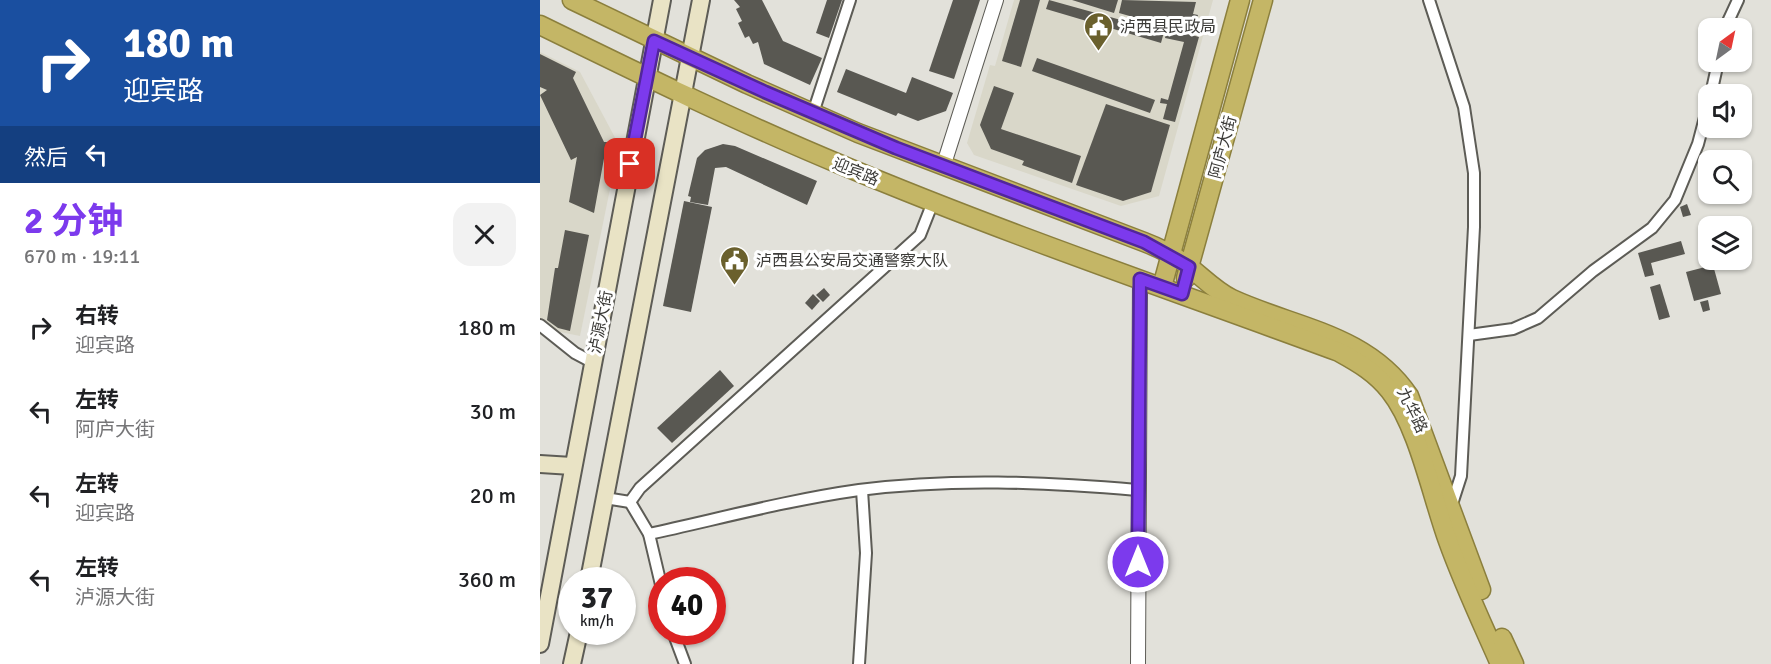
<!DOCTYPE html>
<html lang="zh">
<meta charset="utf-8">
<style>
:root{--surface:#fff;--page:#f2f2f2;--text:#202124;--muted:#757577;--accent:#7c3aed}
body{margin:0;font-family:Signika,"Noto Sans SC",sans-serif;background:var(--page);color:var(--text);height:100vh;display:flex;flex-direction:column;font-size:22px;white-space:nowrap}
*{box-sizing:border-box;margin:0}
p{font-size:20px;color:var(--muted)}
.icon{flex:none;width:33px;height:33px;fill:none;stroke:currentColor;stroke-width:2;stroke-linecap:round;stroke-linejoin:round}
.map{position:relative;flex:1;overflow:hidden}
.panel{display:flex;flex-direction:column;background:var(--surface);width:540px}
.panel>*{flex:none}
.banner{background:#1a4fa0;color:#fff;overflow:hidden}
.needle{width:39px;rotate:33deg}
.buttons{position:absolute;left:1158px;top:18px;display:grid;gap:12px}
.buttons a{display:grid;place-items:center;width:54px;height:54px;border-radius:12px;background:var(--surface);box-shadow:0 2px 4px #0004;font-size:30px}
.speed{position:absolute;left:18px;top:567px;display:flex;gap:12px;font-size:30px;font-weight:700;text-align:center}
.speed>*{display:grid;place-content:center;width:78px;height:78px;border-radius:50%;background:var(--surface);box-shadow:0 2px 4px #0004;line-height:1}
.speed small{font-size:15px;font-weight:400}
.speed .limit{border:9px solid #d22;background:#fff;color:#111}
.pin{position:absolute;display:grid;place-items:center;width:51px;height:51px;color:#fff;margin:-26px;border-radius:12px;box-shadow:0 3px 9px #0006}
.me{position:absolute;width:66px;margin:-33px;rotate:0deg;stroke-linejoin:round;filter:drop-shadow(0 0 4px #0008)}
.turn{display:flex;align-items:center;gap:21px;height:126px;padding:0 24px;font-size:27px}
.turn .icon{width:78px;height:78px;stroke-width:2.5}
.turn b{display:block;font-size:42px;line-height:51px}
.then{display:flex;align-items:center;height:57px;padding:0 24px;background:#0003;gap:12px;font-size:22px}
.round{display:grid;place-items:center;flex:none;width:63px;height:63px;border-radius:18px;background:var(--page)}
.headline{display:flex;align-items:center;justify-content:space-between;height:102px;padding:0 24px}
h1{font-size:36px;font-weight:700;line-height:45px;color:var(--accent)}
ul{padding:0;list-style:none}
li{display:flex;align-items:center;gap:18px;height:84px;padding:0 24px}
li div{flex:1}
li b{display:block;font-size:22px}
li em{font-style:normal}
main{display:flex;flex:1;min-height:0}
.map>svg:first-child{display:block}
.built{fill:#d9d7c9}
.building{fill:#595852}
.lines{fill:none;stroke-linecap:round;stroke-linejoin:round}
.minor-casing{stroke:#5d5c56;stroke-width:14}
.tertiary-casing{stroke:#5d5c56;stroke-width:16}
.secondary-casing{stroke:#5d5c56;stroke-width:20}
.trunk-casing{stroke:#8b7f3d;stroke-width:21}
.minor{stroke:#fff;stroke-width:10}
.tertiary{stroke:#fff;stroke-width:14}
.secondary{stroke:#e9e3c5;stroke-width:16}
.trunk{stroke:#c4b666;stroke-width:18}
.route-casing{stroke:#51269a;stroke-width:15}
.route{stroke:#7c3aed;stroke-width:10}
.labels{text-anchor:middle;stroke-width:6;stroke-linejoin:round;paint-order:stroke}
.poi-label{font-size:16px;fill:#3c3b38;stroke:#fff;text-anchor:start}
.street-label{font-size:16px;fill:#3c3b38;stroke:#fff}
</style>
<main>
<section class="panel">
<div class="banner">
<div class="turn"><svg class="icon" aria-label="right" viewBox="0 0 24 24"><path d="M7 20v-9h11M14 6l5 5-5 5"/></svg><div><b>180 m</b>迎宾路</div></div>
<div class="then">然后<svg class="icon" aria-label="left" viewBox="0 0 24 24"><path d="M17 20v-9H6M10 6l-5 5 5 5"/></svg></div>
</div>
<div class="headline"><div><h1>2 分钟</h1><p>670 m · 19:11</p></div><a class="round"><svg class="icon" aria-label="close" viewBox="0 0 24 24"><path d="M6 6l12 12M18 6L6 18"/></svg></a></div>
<ul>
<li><svg class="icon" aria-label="right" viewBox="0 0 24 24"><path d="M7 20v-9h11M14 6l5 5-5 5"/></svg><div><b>右转</b><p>迎宾路</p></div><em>180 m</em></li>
<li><svg class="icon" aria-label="left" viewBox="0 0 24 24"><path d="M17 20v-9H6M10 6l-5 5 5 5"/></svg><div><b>左转</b><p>阿庐大街</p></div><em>30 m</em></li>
<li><svg class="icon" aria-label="left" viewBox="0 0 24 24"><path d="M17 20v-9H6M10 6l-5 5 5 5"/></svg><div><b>左转</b><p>迎宾路</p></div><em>20 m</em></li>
<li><svg class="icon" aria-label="left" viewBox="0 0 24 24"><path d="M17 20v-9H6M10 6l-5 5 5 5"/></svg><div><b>左转</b><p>泸源大街</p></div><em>360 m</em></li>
</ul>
</section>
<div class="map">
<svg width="1231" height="664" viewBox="0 0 1231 664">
<rect width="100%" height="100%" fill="#e2e1da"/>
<!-- built -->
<g class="built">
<path d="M474 0H673L619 196 581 206 434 155 427 143 450 65 455 66Z"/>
<path d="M0 52 40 72 79 145 40 336 15 331 0 319Z"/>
</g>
<!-- building -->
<g class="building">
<path d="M194 0H222L243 41 282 58 270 85 224 64 218 42 213 44 209 36 205 38 198 23 202 21 196 9 200 7Z"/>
<path d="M287 0H302L289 38 276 33Z"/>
<path d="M413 0H440L414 79 389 71Z"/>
<path d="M480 0H500L481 67 462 61Z"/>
<path d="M509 0 624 32 621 43 506 9Z"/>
<path d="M532 0H578L574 13Z"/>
<path d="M582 0 656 2 653 14 658 15 653 34 579 13Z"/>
<path d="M627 28 659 37 635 122 623 119 627 104 620 103 621 98 628 100 644 42 625 38Z"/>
<path d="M0 54 36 72 33 78 64 142H67L54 213 29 202 37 157 31 160 0 95 7 90 0 87Z"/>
<path d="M497 58 615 100 610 113 492 71Z"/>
<path d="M306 69 366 93 372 77 413 93 406 111 378 121 358 113 356 116 297 92Z"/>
<path d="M454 86 474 93 461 129 541 156 532 183 482 165 484 161 451 149 440 125Z"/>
<path d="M566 104 630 125 611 192 583 201 536 185Z"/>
<path d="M183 144 195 146 277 181 267 205 186 167 175 168 168 205 150 202 151 197 148 196 157 158 165 150Z"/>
<path d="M144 201 172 207 151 312 123 306Z"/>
<path d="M1147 204 1151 215 1143 217 1140 207Z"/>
<path d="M25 230 49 235 30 331 18 328 7 320 15 268H18Z"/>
<path d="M1141 241 1145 254 1111 263 1114 275 1105 277 1098 253Z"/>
<path d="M1173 265 1181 294 1154 301 1146 272Z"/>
<path d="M1120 284 1130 317 1119 320 1110 287Z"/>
<path d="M284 288 290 295 283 302 276 295Z"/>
<path d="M273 294 280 301 272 310 265 303Z"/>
<path d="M1168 300 1170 310 1163 312 1160 302Z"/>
<path d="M180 370 194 386 132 443 117 428Z"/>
</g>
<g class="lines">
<defs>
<g id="minor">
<path d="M889 0 924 107 934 173V227L921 476 911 507"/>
<path d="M1185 28 1198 0"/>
<path d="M1171 94 1178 62"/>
<path d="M273 113 310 0"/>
<path d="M0 325 35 353 52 362"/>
<path d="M929 335 973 329 998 318 1053 271 1112 228 1135 200 1158 144 1168 106"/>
<path d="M65 498 90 502"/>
<path d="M90 502 100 488 380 235 393 202"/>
<path d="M90 502 109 534 122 589"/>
<path d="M109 534C178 519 248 500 319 490 411 478 505 482 597 490"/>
<path d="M133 632 145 664"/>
<path d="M319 664 326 553 322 490"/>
</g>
<g id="tertiary">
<path d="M403 167 456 0"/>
<path d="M598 664 600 279"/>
</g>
<g id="secondary">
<path d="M0 464 32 466"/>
<path d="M49 580 161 0"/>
<path d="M0 644 122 0"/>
<path d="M32 664 39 632"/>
</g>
<g id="trunk">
<path d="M32 0 207 84 318 133 604 242C617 247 630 253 641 261 658 272 673 290 692 299 755 328 827 334 869 396L941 590"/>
<path d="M0 25C100 74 200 123 304 166 466 234 634 291 799 352 819 363 836 373 850 391 878 426 892 497 908 541 923 583 942 623 960 664"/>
<path d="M646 278 723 0"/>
<path d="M622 287 700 0"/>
<path d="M962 638 974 664"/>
</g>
</defs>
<!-- minor casing -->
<use href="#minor" class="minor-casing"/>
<!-- tertiary casing -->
<use href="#tertiary" class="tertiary-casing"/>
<!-- secondary casing -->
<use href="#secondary" class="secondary-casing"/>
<!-- trunk casing -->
<use href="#trunk" class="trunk-casing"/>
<!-- minor -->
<use href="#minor" class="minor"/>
<!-- tertiary -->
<use href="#tertiary" class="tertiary"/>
<!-- secondary -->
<use href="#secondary" class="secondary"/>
<!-- trunk -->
<use href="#trunk" class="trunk"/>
</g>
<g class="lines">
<defs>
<path id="route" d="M90 164 114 41 225 92 356 148 604 242 649 267 642 294 600 279 598 562"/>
</defs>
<!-- route casing -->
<use href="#route" class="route-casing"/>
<!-- route -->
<use href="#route" class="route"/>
</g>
<!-- icons -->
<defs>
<symbol id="civic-pin" viewBox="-11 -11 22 30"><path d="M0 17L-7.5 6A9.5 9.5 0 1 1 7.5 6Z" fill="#6a602d" stroke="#fff"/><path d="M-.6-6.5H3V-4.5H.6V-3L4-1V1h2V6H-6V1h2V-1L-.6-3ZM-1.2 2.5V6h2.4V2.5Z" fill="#fff"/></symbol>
</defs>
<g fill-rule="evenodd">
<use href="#civic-pin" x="542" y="10" width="33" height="45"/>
<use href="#civic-pin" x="178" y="244" width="33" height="45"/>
</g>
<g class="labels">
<!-- poi labels -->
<g class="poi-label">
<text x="580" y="32">泸西县民政局</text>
<text x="216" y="266">泸西县公安局交通警察大队</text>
</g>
<!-- street labels -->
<g class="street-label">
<text transform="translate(682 147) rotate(-75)" y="6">阿庐大街</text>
<text transform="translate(316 171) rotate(22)" y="6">迎宾路</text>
<text transform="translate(60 322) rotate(-79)" y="6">泸源大街</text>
<text transform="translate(873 410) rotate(64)" y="6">九华路</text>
</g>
</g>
</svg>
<div class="buttons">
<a><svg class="needle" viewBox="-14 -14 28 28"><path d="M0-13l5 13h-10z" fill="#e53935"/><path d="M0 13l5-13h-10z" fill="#757577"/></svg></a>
<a><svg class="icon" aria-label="sound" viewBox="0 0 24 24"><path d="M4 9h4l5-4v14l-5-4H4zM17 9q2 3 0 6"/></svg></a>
<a><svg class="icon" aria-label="search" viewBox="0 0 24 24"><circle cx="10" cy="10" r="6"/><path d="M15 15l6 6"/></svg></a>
<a><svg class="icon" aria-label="layers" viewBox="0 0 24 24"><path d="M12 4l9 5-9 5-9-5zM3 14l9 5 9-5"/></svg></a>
</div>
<div class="speed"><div>37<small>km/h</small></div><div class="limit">40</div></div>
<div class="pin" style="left:90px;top:164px;background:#d93025"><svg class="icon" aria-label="arrive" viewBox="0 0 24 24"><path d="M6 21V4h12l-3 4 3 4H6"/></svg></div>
<svg class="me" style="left:598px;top:562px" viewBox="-20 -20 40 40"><circle r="17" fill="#7c3aed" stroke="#fff" stroke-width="3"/><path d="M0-11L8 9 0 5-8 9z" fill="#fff"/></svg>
</div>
</main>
